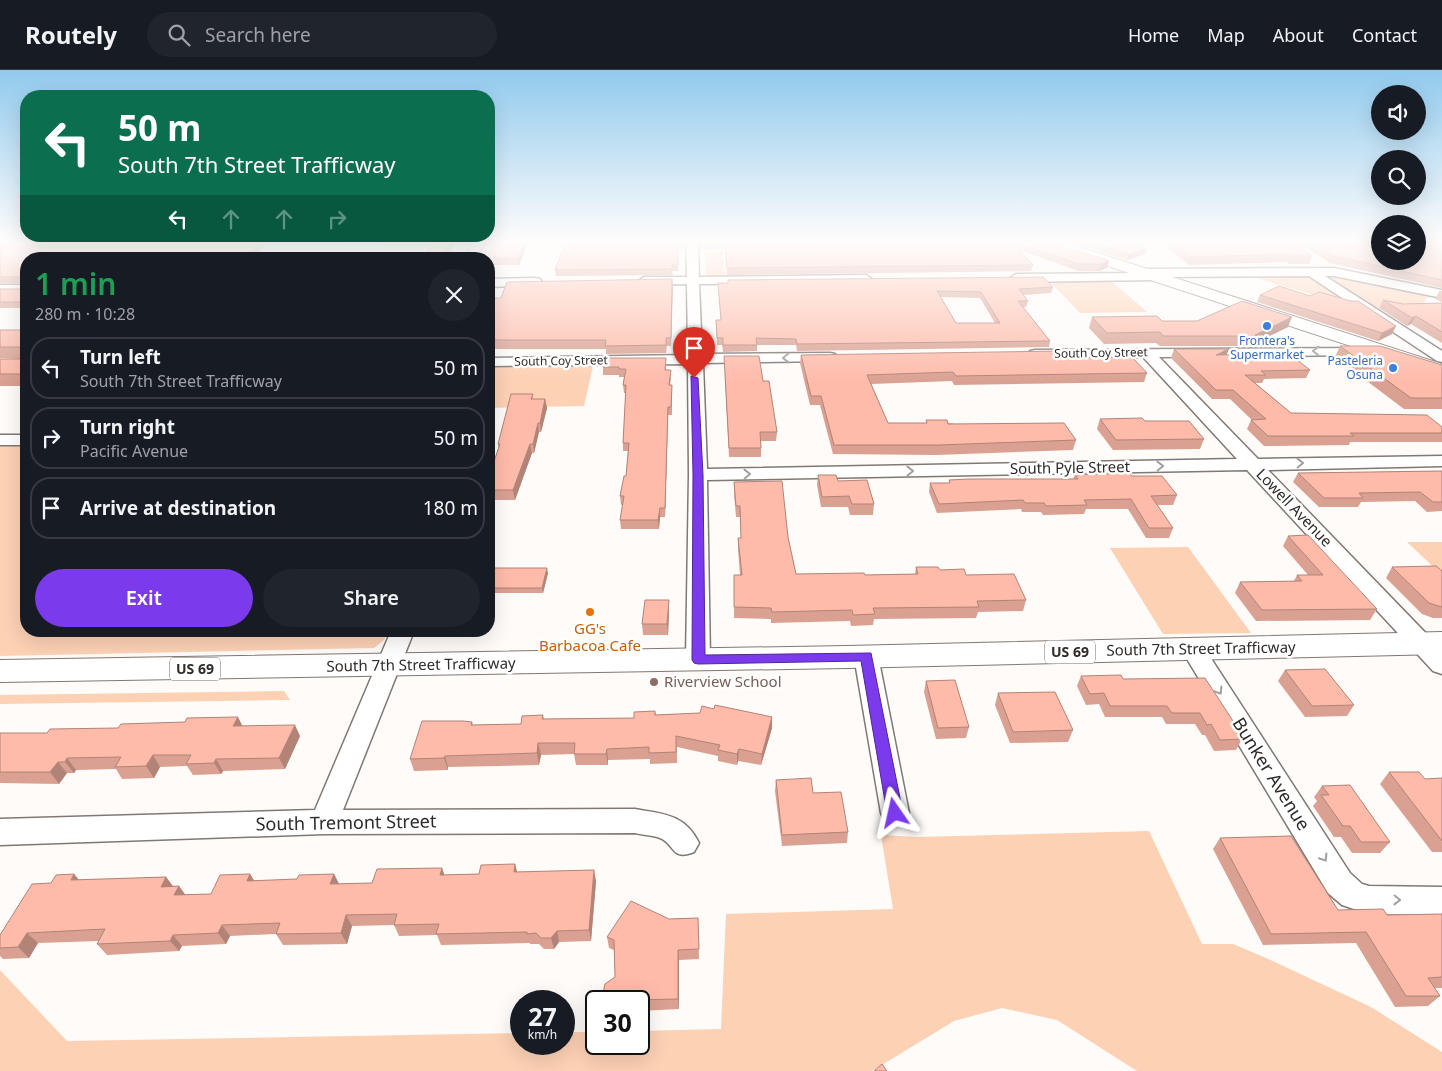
<!DOCTYPE html>
<meta charset="utf-8">
<style>
:root{--surface:#171b24;--page:#20242c;--text:#f1f3f6;--muted:#9ea1a6;--line:#363941;--accent:#7c3aed}
body{margin:0;font-family:"Noto Sans",sans-serif;background:var(--page);color:var(--text);height:100vh;display:flex;flex-direction:column;font-size:19px;white-space:nowrap}
*{box-sizing:border-box;margin:0}
p{font-size:16px;color:var(--muted)}
.icon{flex:none;width:28px;height:28px;fill:none;stroke:currentColor;stroke-width:2;stroke-linecap:round;stroke-linejoin:round}
.map{position:relative;flex:1;overflow:hidden}
.sheet{position:absolute;left:20px;top:182px;width:475px;height:385px;display:flex;flex-direction:column;background:var(--surface);border-radius:20px;box-shadow:0 5px 20px #0002}
.sheet>*{flex:none}
.banner{position:absolute;left:20px;top:20px;width:475px;height:152px;border-radius:20px;box-shadow:0 5px 20px #0002;background:#0b6e4f;color:#fff;overflow:hidden}
.fabs{position:absolute;left:1371px;top:15px;display:grid;gap:10px}
.fabs a{display:grid;place-items:center;width:55px;height:55px;border-radius:50%;background:var(--surface);box-shadow:0 5px 20px #0002;font-size:25px}
.speed{position:absolute;left:510px;top:920px;display:flex;gap:10px;font-size:25px;font-weight:700;text-align:center}
.speed>*{display:grid;place-content:center;width:65px;height:65px;border-radius:50%;background:var(--surface);box-shadow:0 5px 20px #0002;line-height:1}
.speed small{font-size:12px;font-weight:400}
.speed .limit{border:2px solid #111;border-radius:8px;background:#fff;color:#111}
.pin{position:absolute;display:grid;place-items:center;width:42px;height:42px;color:#fff;margin:-51px -21px;border-radius:50% 50% 50% 0;rotate:-45deg;box-shadow:0 0 5px #0007}
.pin .icon{rotate:45deg}
.me{position:absolute;width:55px;margin:-28px;rotate:349deg;stroke-linejoin:round;filter:drop-shadow(0 0 4px #0008)}
.turn{display:flex;align-items:center;gap:18px;height:105px;padding:0 15px;font-size:22px}
.turn .icon{width:65px;height:65px;stroke-width:2.5}
.turn b{display:block;font-size:35px;line-height:42px}
.lanes{display:flex;align-items:center;height:48px;padding:0 15px;background:#0003;justify-content:center;gap:25px;direction:ltr}
.lanes .off{opacity:.35}
.round{display:grid;place-items:center;flex:none;width:52px;height:52px;border-radius:26px;background:var(--page)}
.overview{display:flex;align-items:center;justify-content:space-between;height:85px;padding:0 15px}
h1{font-size:30px;font-weight:600;line-height:38px;color:#1e9e55}
.action{display:flex;gap:10px;margin-top:auto;padding:10px 15px}
.action a{flex:1;height:58px;border-radius:30px;background:var(--accent);color:#fff;font-size:20px;font-weight:600;line-height:58px;text-align:center}
.action a+a{background:var(--page);color:var(--text)}
ul{padding:0;list-style:none}
li{display:flex;align-items:center;gap:15px;height:62px;margin:0 10px 8px;padding:0 5px;border:2px solid var(--line);border-radius:20px}
li div{flex:1}
li b{display:block;font-size:19px}
li em{font-style:normal}
header{display:flex;align-items:center;gap:30px;box-sizing:border-box;height:70px;padding:0 25px;background:var(--surface);border-bottom:1px solid var(--line)}
header strong{font-size:24px}
nav{display:flex;gap:28px;margin-inline-start:auto;font-size:18px}
.search{width:350px;height:45px;background:var(--page);display:flex;align-items:center;gap:12px;box-sizing:border-box;padding:0 18px;border-radius:28px;color:var(--muted);font-size:19px}
.map>svg:first-child{display:block}
.green{fill:#fcd1b4}
.lines{fill:none;stroke-linecap:round;stroke-linejoin:round}
.street-casing{stroke:#807873;stroke-width:3}
.secondary-casing{stroke:#807873;stroke-width:2}
.primary-casing{stroke:#807873;stroke-width:2}
.street{fill:#fff;fill-rule:evenodd}
.secondary{fill:#fff;fill-rule:evenodd}
.primary{fill:#fff;fill-rule:evenodd}
.wall{fill:#daa192;fill-rule:evenodd}
.shaded-wall{fill:#b28377}
.building{fill:#febbaa;stroke:#b28377;fill-rule:evenodd}
.oneway{stroke:#a1a09f}
.route{fill:#7c3aed;stroke:#51269a}
.shop-dot{fill:#3f7fe0;stroke:#fff;stroke-width:2}
.food-dot{fill:#e8710a;stroke:#fff;stroke-width:2}
.education-dot{fill:#8d6e63;stroke:#fff;stroke-width:2}
.labels{text-anchor:middle;stroke-width:5;stroke-linejoin:round;paint-order:stroke}
.far-shop-label{font-size:12px;fill:#366cbe;stroke:#fff}
.far-street-label{font-size:12px;fill:#2e2b29;stroke:#fff}
.shield{fill:#fff;stroke:#6d6b69;stroke-width:1}
.shield-label{font-size:14px;font-weight:bold;fill:#2e2b29}
.street-label{font-size:15px;fill:#2e2b29;stroke:#fff}
.food-label{font-size:15px;fill:#c56008;stroke:#fff}
.education-label{font-size:15px;fill:#785e54;stroke:#fff;text-anchor:start}
.near-street-label{font-size:18px;fill:#2e2b29;stroke:#fff}
</style>
<header>
<strong>Routely</strong>
<div class="search"><svg class="icon" aria-label="search" viewBox="0 0 24 24"><circle cx="10" cy="10" r="6"/><path d="M15 15l6 6"/></svg>Search here</div>
<nav><a>Home</a><a>Map</a><a>About</a><a>Contact</a></nav>
</header>
<div class="map">
<svg width="1442" height="1001" viewBox="0 0 1442 1001">
<rect width="100%" height="100%" fill="#fefbf9"/>
<!-- green -->
<g class="green">
<path d="M705 182H723L725 206H706Z"/>
<path d="M1303 205 1311 208 1358 238 1249 206Z"/>
<path d="M1337 206 1428 224 1417 245 1367 235 1327 208 1328 207Z"/>
<path d="M1109 209 1147 242 1080 243 1048 210Z"/>
<path d="M593 296 584 336 489 338V297Z"/>
<path d="M0 376H26V561H388L384 570 374 578 0 586Z"/>
<path d="M1407 472H1442V505Z"/>
<path d="M1188 477 1251 563 1163 564 1110 478Z"/>
<path d="M284 621 290 630 0 634V625Z"/>
<path d="M1149 761 1202 874H1233L1266 888 1371 937 1442 982V1001H1137L1057 950 1002 938 954 951 872 1001H0V900L67 971 521 963V974H564V962H596V974H639V961L721 959 726 844 893 839 881 765 917 767Z"/>
</g>
<g class="lines">
<defs>
<g id="street">
<path d="M473 172H485L476 189H464Z"/>
<path d="M686 172H698L699 207 866 205 872 209 866 213 699 214 702 284 830 283 835 284 837 287 835 290 830 291 703 293 707 399 1237 389 1143 287 1035 288 1030 287 1028 284 1030 281 1035 280 1372 278 1374 281 1372 284 1367 285 1159 287 1258 389 1442 386V396L1268 400 1442 580V604L1433 601 1247 400 707 410 710 589 706 595 698 597 690 595 686 589 689 405 688 294 489 296V288L688 285 687 214 644 215 638 211 644 207H687Z"/>
<path d="M1334 198 1442 220V228L1334 206H1325L1442 281V292L1437 291 1309 206 1159 207 1153 210 1016 212 1010 208 1016 204 1139 203 1145 199Z"/>
<path d="M536 208 540 209 542 212 540 215 489 217V209Z"/>
<rect x="0" y="215" width="26" height="8"/>
<rect x="0" y="365" width="26" height="10"/>
<path d="M391 561H414L343 740 635 739C663 744 685 744 699 773L694 782C671 791 676 775 660 768 652 765 643 765 635 763L324 764 0 775V749L315 740Z"/>
<path d="M1193 571 1201 573 1350 803 1362 814 1369 816 1442 817V845L1369 844 1342 835 1328 823 1181 579 1185 573Z"/>
<path d="M866 578 874 580 878 586 909 743 905 752 895 755 885 752 881 743 854 586 858 580Z"/>
</g>
<path id="secondary" d="M1042 172H1064L1442 294V306L1044 175Z"/>
<path id="primary" d="M1442 562V584L847 598 0 612V590L847 576Z"/>
</defs>
<!-- street casing -->
<use href="#street" class="street-casing"/>
<!-- secondary casing -->
<use href="#secondary" class="secondary-casing"/>
<!-- primary casing -->
<use href="#primary" class="primary-casing"/>
<!-- street -->
<use href="#street" class="street"/>
<!-- secondary -->
<use href="#secondary" class="secondary"/>
<!-- primary -->
<use href="#primary" class="primary"/>
</g>
<!-- wall -->
<g class="wall">
<path d="M0 172H269L250 189H26V238H0V219H23L24 213H0Z"/>
<path d="M338 172H456L446 189 430 176H383L382 174H339Z"/>
<path d="M495 172H557L528 173 519 195H489V189Z"/>
<path d="M684 172V180H678V201H672L673 205 556 206 555 200Z"/>
<path d="M699 172H749V176L814 175 813 172H1050L1109 191 1107 198 1099 201H1078L1020 180 1033 195 1031 201 727 205 725 179 700 180Z"/>
<path d="M1071 172H1130L1147 178 1145 184 1127 190Z"/>
<path d="M1160 172H1292L1312 186 1309 194H1290L1286 192 1189 195Z"/>
<path d="M1297 172H1442V218L1330 193Z"/>
<path d="M672 209 671 276H667L666 283 606 284V279H489V228H501Z"/>
<path d="M718 213 1053 217 1051 223 1023 225 1028 231 1026 237H1023L1050 271 1049 277 797 281 796 275H757V281L723 282 722 275H717L716 250H721ZM941 227 980 228 995 253H956Z"/>
<path d="M1440 220 1442 221V232L1435 229Z"/>
<path d="M1260 225 1396 256 1392 264 1378 271 1257 232Z"/>
<path d="M1383 230 1403 234 1442 233V273L1411 254 1407 256 1379 238Z"/>
<path d="M1092 247 1162 251 1288 257 1249 276H1160L1156 273 1104 274 1089 258Z"/>
<path d="M0 260H26V316H0V289H20L0 288Z"/>
<path d="M1340 276 1442 295V339H1404L1335 287Z"/>
<path d="M1174 279H1229L1226 285 1310 300 1306 308 1264 309 1262 313H1255L1291 343 1442 357V372H1350L1349 375 1264 376 1247 359 1251 350H1252L1230 329H1212L1171 288Z"/>
<path d="M801 285 1066 288 1147 303 1144 312 954 315 952 311 871 314 888 353H926V350L1076 370 1073 380 936 385 833 384 820 335H810L800 293Z"/>
<path d="M724 286 763 311 777 362 776 371H761V387H729Z"/>
<path d="M666 288V300L671 308 670 315 672 323V345H668L665 447H660L659 459H621L620 450 623 435H621L620 426 626 406 628 381H623V373L626 323H624L623 315 624 307H619V305H603V297Z"/>
<path d="M533 324V329H545L547 338 541 362H539L534 383H532L515 430H489V406L498 379V374Z"/>
<path d="M1100 349 1145 351 1204 369 1200 379 1113 380 1097 359Z"/>
<path d="M1442 401V441L1427 442 1415 431 1361 432 1358 437H1319L1293 412 1298 403Z"/>
<path d="M818 405 838 411 874 434 873 445H850L848 437H821L817 415Z"/>
<path d="M1075 405 1132 406 1177 425 1173 435H1157L1173 458 1169 468H1146L1128 439H1086L1084 444 1043 445 1041 442H1022L1021 439 937 443 929 422 930 413H949V410L1073 409Z"/>
<path d="M734 412 788 467 796 504 865 505 915 504 916 497 940 500 966 505 1026 530 1023 541 978 542 976 548 874 549 873 555 851 556 850 551 771 553V549L734 548V505H740L738 479V468H741L740 447H736L734 423Z"/>
<path d="M1288 466 1377 539 1370 550 1256 551 1235 523 1240 512 1294 511 1297 505H1308L1283 476Z"/>
<path d="M1392 497 1442 501V548H1433L1422 544 1386 508Z"/>
<path d="M489 503H548L543 523H489Z"/>
<path d="M669 541 668 565H643L642 554Z"/>
<path d="M1285 600 1354 635 1347 646 1305 647 1278 611Z"/>
<path d="M1081 606 1123 609 1235 654 1234 656 1242 669 1236 680 1214 681 1205 665H1202L1195 654H1166L1162 647H1105L1099 634 1086 635 1077 616Z"/>
<path d="M926 611 969 657 966 668 936 669 924 622Z"/>
<path d="M998 623 1073 660 1068 672 1010 673 995 635Z"/>
<path d="M714 639 772 647V658L761 695 738 691 737 695 718 691V686L677 677V693L650 694V689L608 690V695H576L574 684 541 685 539 695 448 697V700L414 701 410 689 472 652 473 655 521 654 543 645 544 649 634 648 655 641 656 645 700 643Z"/>
<path d="M243 656 300 666 285 699 223 701 221 704 193 705 187 696 160 697 154 708 122 709 116 699 76 700 74 703H67L59 714 0 713V663H47Z"/>
<path d="M1389 702 1425 709 1442 708V782H1432L1380 714Z"/>
<path d="M776 710 813 723 848 762 847 773 782 776 775 721Z"/>
<path d="M1322 716 1390 772 1380 783H1352L1341 767H1334L1313 736 1317 731 1314 727Z"/>
<path d="M1220 768 1338 840 1387 845 1442 844V918H1435L1440 926 1428 936 1395 937 1356 873 1263 875 1213 779Z"/>
<path d="M515 794 517 802 596 811 591 871 559 872 554 879H544L539 874H530V873L441 875 437 865 399 866 394 855 352 856 347 874 283 875 276 864 230 866 226 874 182 876 179 881 107 885 97 874 99 871 38 873 29 888 3 889 0 886V865L51 813 74 804 79 810 166 807 173 816H179L185 825 211 824 250 804 254 811 297 809 334 804 339 814 372 813 445 805 479 804Z"/>
<path d="M698 848 699 889 679 890V939L639 941V931H603L602 927 615 907 614 880 609 878 607 867 669 849Z"/>
</g>
<!-- shaded-wall -->
<g class="shaded-wall">
<path d="M261 172H269L250 189H242Z"/>
<path d="M450 172H456L446 189H440Z"/>
<path d="M525 172H528L519 195 518 188Z"/>
<path d="M1147 178 1145 184 1127 190 1129 184Z"/>
<path d="M1109 191 1107 198 1099 201 1100 194Z"/>
<path d="M672 209 673 217 671 276V268Z"/>
<path d="M1416 246 1411 254 1407 256 1412 248Z"/>
<path d="M1292 247 1288 257 1249 276 1253 266Z"/>
<path d="M1396 256 1392 264 1378 271 1382 263Z"/>
<path d="M1229 279 1225 288 1216 285Z"/>
<path d="M545 329 547 338 541 362 540 353Z"/>
<path d="M668 337V345L665 447V438Z"/>
<path d="M538 353 539 362 534 383 533 374Z"/>
<path d="M530 374 532 383 515 430 513 420Z"/>
<path d="M660 438V447L659 459 658 450Z"/>
<path d="M547 498 548 503 543 523 542 518Z"/>
<path d="M669 530V541L668 565 667 554Z"/>
<path d="M238 647 244 659 233 656Z"/>
<path d="M772 647V658L761 695 762 684Z"/>
<path d="M295 655 300 666 285 699 279 688Z"/>
<path d="M538 673 541 685 539 695 537 683Z"/>
<path d="M607 679 608 690V695L606 684Z"/>
<path d="M739 679 738 691 737 695V684Z"/>
<path d="M153 685 160 697 154 708 146 696Z"/>
<path d="M445 686 448 697V700L444 688Z"/>
<path d="M67 688 76 700 74 703 65 692Z"/>
<path d="M216 689 223 701 221 704 214 693Z"/>
<path d="M58 692 67 703 59 714 50 702Z"/>
<path d="M515 794 518 806 514 802Z"/>
<path d="M442 798 446 809 440 805Z"/>
<path d="M594 800 596 811 591 871 589 860Z"/>
<path d="M74 804 83 815 71 810Z"/>
<path d="M250 804 257 815 247 811Z"/>
<path d="M334 804 340 816 330 814Z"/>
<path d="M166 807 174 818 161 817Z"/>
<path d="M179 816 187 827 174 825Z"/>
<path d="M346 845 352 856 347 874 341 863Z"/>
<path d="M222 855 230 866 226 874 218 863Z"/>
<path d="M557 861 559 872 554 879 551 868Z"/>
<path d="M27 863 38 873 29 888 18 877Z"/>
<path d="M173 865 182 876 179 881 170 871Z"/>
<path d="M678 880 679 890V939L678 929Z"/>
</g>
<!-- building -->
<g class="building">
<path d="M0 172H261L242 189H26V232H0V219H23L25 209 23 207H0Z"/>
<path d="M433 172H450L440 189H422Z"/>
<path d="M495 172H525L518 188 486 189Z"/>
<path d="M566 172H684V174H678V195H672V199L555 200Z"/>
<path d="M700 172H749V176L816 175 815 172H1012L1033 195 727 198 725 173H700Z"/>
<path d="M1015 172H1050L1109 191 1100 194H1079Z"/>
<path d="M1092 172H1130L1147 178 1129 184Z"/>
<path d="M1172 172H1292L1312 186H1293L1290 184 1191 187Z"/>
<path d="M1312 172H1380V191H1418V172H1442V210L1334 186Z"/>
<path d="M1043 207 1053 217 1019 219 1028 231H1018L1050 271 797 274 796 269 756 268 757 275H723V268H717L716 250H721L718 213H728V210ZM937 221 981 222 1000 253H956Z"/>
<path d="M672 209 671 268H666V275L605 276 606 270H489V228H501L507 212Z"/>
<path d="M1279 216 1310 226 1319 222 1351 231H1358L1396 256 1382 263 1260 225Z"/>
<path d="M1383 230 1403 234 1442 233V262L1416 246 1412 248Z"/>
<path d="M1242 231 1292 247 1253 266H1163L1160 262 1107 263 1092 247 1157 246 1162 251H1197Z"/>
<path d="M0 260H26V304H0V289H20L22 279 20 277H0Z"/>
<path d="M1340 276H1380L1442 295V328H1411Z"/>
<path d="M1174 279H1229L1216 285 1290 284 1310 300 1261 301 1266 305H1245L1291 343 1427 345 1442 357V363H1350L1354 366H1268L1251 350 1266 349 1233 320H1216Z"/>
<path d="M1060 281 1066 288 1132 287 1147 303 956 306 953 302 867 305 888 353H927L926 350H947L948 354 1064 353 1076 370 938 375H834L821 326H811L801 285Z"/>
<path d="M724 286H759L763 311H769L777 362H760L761 378H729Z"/>
<path d="M604 288H666L665 300H671L669 315H672L671 337H668L665 438H660L658 450H620L624 426H620L624 406H626L629 373H623L626 315H623L626 299H619V297H603Z"/>
<path d="M511 324H533L531 329H545L540 353H538L533 374H530L513 420H489V406L500 374H498Z"/>
<path d="M1142 348 1145 351H1189L1204 369 1116 370 1100 349Z"/>
<path d="M1442 401V432H1433L1420 422 1359 423 1363 428H1324L1298 403Z"/>
<path d="M1129 403 1132 406H1162L1177 425 1151 426 1173 458H1149L1131 429 1084 430 1087 435 1046 436 1044 433H1025L1023 430 939 434 930 413H950L949 410 969 409H1078L1075 405Z"/>
<path d="M818 405H836L838 411 867 410 874 434H852L849 426 822 427Z"/>
<path d="M782 411 788 467 796 504 864 503 865 505 918 504 916 497H938L940 500 964 499 966 505 1014 504 1026 530 977 531 979 537 873 538 875 544 853 545 852 540 772 542 771 538 734 537V505H742L738 468H741L740 436H736L734 412Z"/>
<path d="M1308 465 1377 539 1262 540 1240 512 1302 511 1297 505H1323L1288 466Z"/>
<path d="M1436 496 1442 501V537L1429 533 1392 497Z"/>
<path d="M490 498H547L542 518H489V503Z"/>
<path d="M645 530H669L667 554H642Z"/>
<path d="M1325 599 1354 635 1312 636 1285 600Z"/>
<path d="M1121 605 1123 609 1205 608 1235 654H1232L1242 669 1220 670 1211 654 1207 655 1200 643H1172L1167 636H1110L1104 623 1090 624 1081 606Z"/>
<path d="M955 610 969 657 938 658 926 611Z"/>
<path d="M1055 622 1073 660 1013 662 998 623Z"/>
<path d="M715 635 772 647 762 684 739 679 737 684 718 680 720 675 676 666V682L649 683V677L607 679 606 684H574L575 673H538L537 683 445 686 444 688 410 689 422 651H463L472 652 471 655 521 654 522 646 543 645 542 649 634 648V642L655 641V645L700 643 702 636 714 639Z"/>
<path d="M238 647 233 656 295 655 279 688 216 689 214 693 186 694 191 685H153L146 696 115 697 121 687 67 688 65 692H58L50 702H0V663H47L50 659 118 658 121 654 185 652 187 648Z"/>
<path d="M1389 702H1419L1425 709 1442 708V771Z"/>
<path d="M811 708 813 723 841 722 848 762 782 765 776 710Z"/>
<path d="M1350 715 1390 772H1361L1350 756H1343L1321 725H1329L1322 716Z"/>
<path d="M1291 766 1338 840 1383 839 1387 845 1442 844V907L1428 908 1440 926H1406L1366 862 1271 864 1220 768Z"/>
<path d="M515 794 514 802 594 800 589 860 557 861 551 868H541L536 863 527 864V862L436 864 439 854 394 855 397 844 346 845 341 863 276 864 280 853 222 855 218 863 173 865 170 871 97 874 105 859 27 863 18 877 0 878V865L32 814 51 813 56 805 74 804 71 810 166 807 161 817 179 816 174 825 211 824 220 805 250 804 247 811 297 809 299 805 334 804 330 814 372 813 377 799 442 798 440 805 479 804 481 795Z"/>
<path d="M631 831 669 849 698 848 699 879 678 880V929L633 930 632 931H605L602 927 605 914 615 907 614 870 607 867Z"/>
<path d="M882 994 887 1001H874Z"/>
</g>
<!-- one-way arrows -->
<defs><path id="oneway-chevron" d="M-2-3.5L2.5 0L-2 3.5" fill="none" stroke-width="1.6" stroke-linecap="round" stroke-linejoin="round" transform="scale(1.25)"/></defs>
<g class="oneway">
<use href="#oneway-chevron" transform="translate(1316 281) rotate(180)"/>
<use href="#oneway-chevron" transform="translate(786 288) rotate(179)"/>
<use href="#oneway-chevron" transform="translate(1300 393) rotate(-1)"/>
<use href="#oneway-chevron" transform="translate(1160 396) rotate(-1)"/>
<use href="#oneway-chevron" transform="translate(910 401) rotate(-1)"/>
<use href="#oneway-chevron" transform="translate(747 404) rotate(-1)"/>
<use href="#oneway-chevron" transform="translate(1219 621) rotate(58)"/>
<use href="#oneway-chevron" transform="translate(1324 788) rotate(58)"/>
<use href="#oneway-chevron" transform="translate(1397 830) rotate(1)"/>
</g>
<!-- sky -->
<linearGradient id="sky" x2="0" y2="1"><stop stop-color="#91caee"/><stop offset="0.55" stop-color="#fffdfc"/><stop offset="1" stop-color="#fffdfc" stop-opacity="0"/></linearGradient>
<rect width="1442" height="312" fill="url(#sky)"/>
<!-- route -->
<path class="route" d="M691 306 698 308 703 405 705 585 871 583 903 743 901 747 895 749 890 747 887 743 861 591 698 594 694 593 692 590 693 405Z"/>
<!-- markers -->
<g class="shop-dot">
<circle cx="1267" cy="256" r="5"/>
<circle cx="1393" cy="298" r="5"/>
</g>
<circle class="food-dot" cx="590" cy="542" r="5"/>
<circle class="education-dot" cx="654" cy="612" r="5"/>
<g class="labels">
<!-- far-shop labels -->
<g class="far-shop-label">
<text x="1267" y="275">Frontera's<tspan x="1267" dy="14">Supermarket</tspan></text>
<text x="1383" y="295" text-anchor="end">Pasteleria<tspan x="1383" dy="14">Osuna</tspan></text>
</g>
<!-- far-street labels -->
<g class="far-street-label">
<text transform="translate(1101 283) rotate(-1)" y="4">South Coy Street</text>
<text transform="translate(561 291) rotate(-1)" y="4">South Coy Street</text>
</g>
<!-- shield labels -->
<g class="shield">
<rect x="1045" y="570.5" width="50" height="23" rx="4"/>
<rect x="170" y="587.5" width="50" height="23" rx="4"/>
</g>
<g class="shield-label">
<text x="1070" y="587">US 69</text>
<text x="195" y="604">US 69</text>
</g>
<!-- street labels -->
<g class="street-label">
<text transform="translate(1070 398) rotate(-1)" y="5">South Pyle Street</text>
<text transform="translate(1294 438) rotate(46)" y="5">Lowell Avenue</text>
<text transform="translate(1201 579) rotate(-1)" y="5">South 7th Street Trafficway</text>
<text transform="translate(421 595) rotate(-1)" y="5">South 7th Street Trafficway</text>
</g>
<!-- food labels -->
<g class="food-label">
<text x="590" y="564">GG's<tspan x="590" dy="17">Barbacoa Cafe</tspan></text>
</g>
<!-- education labels -->
<g class="education-label">
<text x="664" y="617">Riverview School</text>
</g>
<!-- near-street labels -->
<g class="near-street-label">
<text transform="translate(1271 704) rotate(58)" y="6">Bunker Avenue</text>
<text transform="translate(346 753) rotate(-1)" y="6">South Tremont Street</text>
</g>
</g>
</svg>
<div class="fabs">
<a><svg class="icon" aria-label="sound" viewBox="0 0 24 24"><path d="M4 9h4l5-4v14l-5-4H4zM17 9q2 3 0 6"/></svg></a>
<a><svg class="icon" aria-label="search" viewBox="0 0 24 24"><circle cx="10" cy="10" r="6"/><path d="M15 15l6 6"/></svg></a>
<a><svg class="icon" aria-label="layers" viewBox="0 0 24 24"><path d="M12 4l9 5-9 5-9-5zM3 14l9 5 9-5"/></svg></a>
</div>
<div class="speed"><div>27<small>km/h</small></div><div class="limit">30</div></div>
<div class="pin" style="left:694px;top:308px;background:#d93025"><svg class="icon" aria-label="arrive" viewBox="0 0 24 24"><path d="M6 21V4h12l-3 4 3 4H6"/></svg></div>
<svg class="me" style="left:895px;top:743px" viewBox="-20 -20 40 40"><path d="M0-17L14 15 0 8-14 15z" fill="#7c3aed" stroke="#fff" stroke-width="4"/></svg>
<div class="banner">
<div class="turn"><svg class="icon" aria-label="left" viewBox="0 0 24 24"><path d="M17 20v-9H6M10 6l-5 5 5 5"/></svg><div><b>50 m</b>South 7th Street Trafficway</div></div>
<div class="lanes"><svg class="icon" aria-label="left" viewBox="0 0 24 24"><path d="M17 20v-9H6M10 6l-5 5 5 5"/></svg><svg class="icon off" aria-label="ahead" viewBox="0 0 24 24"><path d="M12 20V5M6 11l6-6 6 6"/></svg><svg class="icon off" aria-label="ahead" viewBox="0 0 24 24"><path d="M12 20V5M6 11l6-6 6 6"/></svg><svg class="icon off" aria-label="right" viewBox="0 0 24 24"><path d="M7 20v-9h11M14 6l5 5-5 5"/></svg></div>
</div>
<section class="sheet">
<div class="overview"><div><h1>1 min</h1><p>280 m · 10:28</p></div><a class="round"><svg class="icon" aria-label="close" viewBox="0 0 24 24"><path d="M6 6l12 12M18 6L6 18"/></svg></a></div>
<ul>
<li><svg class="icon" aria-label="left" viewBox="0 0 24 24"><path d="M17 20v-9H6M10 6l-5 5 5 5"/></svg><div><b>Turn left</b><p>South 7th Street Trafficway</p></div><em>50 m</em></li>
<li><svg class="icon" aria-label="right" viewBox="0 0 24 24"><path d="M7 20v-9h11M14 6l5 5-5 5"/></svg><div><b>Turn right</b><p>Pacific Avenue</p></div><em>50 m</em></li>
<li><svg class="icon" aria-label="arrive" viewBox="0 0 24 24"><path d="M6 21V4h12l-3 4 3 4H6"/></svg><div><b>Arrive at destination</b></div><em>180 m</em></li>
</ul>
<div class="action"><a>Exit</a><a>Share</a></div>
</section>
</div>
